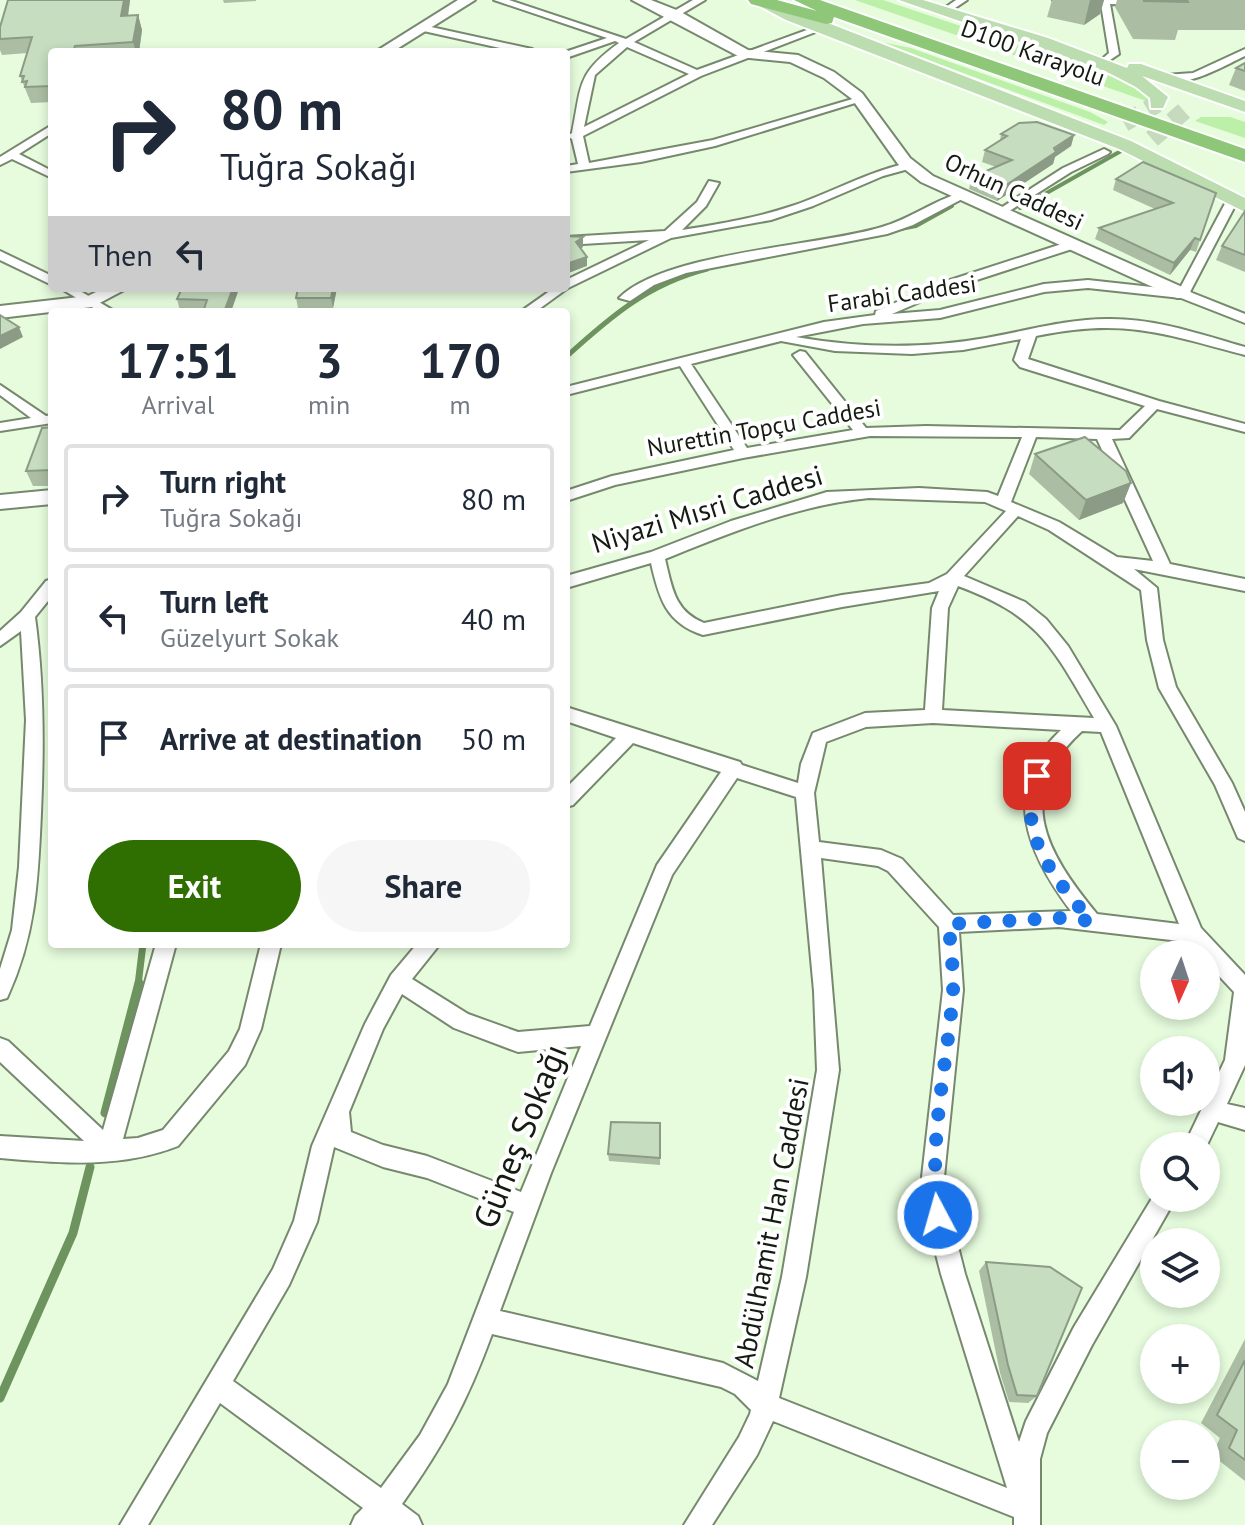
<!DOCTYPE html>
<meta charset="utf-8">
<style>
:root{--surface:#fff;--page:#f6f6f7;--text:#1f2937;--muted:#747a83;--line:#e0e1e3;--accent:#2f6e01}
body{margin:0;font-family:"PT Sans",sans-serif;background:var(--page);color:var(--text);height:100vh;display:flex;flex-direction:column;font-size:30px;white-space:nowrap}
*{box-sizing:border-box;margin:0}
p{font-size:26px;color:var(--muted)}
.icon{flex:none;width:44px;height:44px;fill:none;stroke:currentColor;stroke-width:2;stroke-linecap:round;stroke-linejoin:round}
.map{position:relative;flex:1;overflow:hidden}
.sheet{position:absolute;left:48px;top:308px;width:522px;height:640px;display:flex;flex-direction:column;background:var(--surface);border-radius:8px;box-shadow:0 4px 12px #0003}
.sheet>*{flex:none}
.guide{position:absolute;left:48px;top:48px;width:522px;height:244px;border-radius:8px;box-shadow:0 4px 12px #0003;background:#fff;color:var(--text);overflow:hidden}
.needle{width:52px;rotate:183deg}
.fabs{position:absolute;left:1140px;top:940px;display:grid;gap:16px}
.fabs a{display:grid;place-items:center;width:80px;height:80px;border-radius:50%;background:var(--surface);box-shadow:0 4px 12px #0003;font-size:40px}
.pin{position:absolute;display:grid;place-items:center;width:68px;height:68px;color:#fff;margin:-34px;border-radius:16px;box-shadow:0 4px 12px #0006}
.me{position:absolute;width:88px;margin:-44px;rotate:354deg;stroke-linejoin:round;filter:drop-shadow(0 0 6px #0008)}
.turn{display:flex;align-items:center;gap:28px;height:168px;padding:0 40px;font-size:36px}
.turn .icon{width:104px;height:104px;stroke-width:2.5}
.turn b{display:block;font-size:56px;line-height:68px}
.then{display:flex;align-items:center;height:76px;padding:0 40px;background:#0003;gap:16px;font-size:30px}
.eta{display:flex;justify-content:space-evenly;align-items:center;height:136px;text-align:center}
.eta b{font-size:48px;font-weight:700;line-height:56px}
.action{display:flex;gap:16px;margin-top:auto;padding:16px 40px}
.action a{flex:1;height:92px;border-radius:48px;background:var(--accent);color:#fff;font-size:32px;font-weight:700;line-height:92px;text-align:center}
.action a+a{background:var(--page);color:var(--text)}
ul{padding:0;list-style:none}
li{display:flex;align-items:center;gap:24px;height:108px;margin:0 16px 12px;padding:0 24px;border:4px solid var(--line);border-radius:8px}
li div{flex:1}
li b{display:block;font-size:30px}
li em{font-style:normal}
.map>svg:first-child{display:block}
.green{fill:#bcefa8}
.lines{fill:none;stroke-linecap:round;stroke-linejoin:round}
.stream-far3{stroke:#6d935e;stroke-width:4}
.stream-far2{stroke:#6d935e;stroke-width:5}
.stream-far1{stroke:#6d935e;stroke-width:7}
.stream{stroke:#6d935e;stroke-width:9}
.primary-tunnel{stroke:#c6dabe;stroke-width:18;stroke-dasharray:18 9;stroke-linecap:butt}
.street-casing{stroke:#76896e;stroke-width:4}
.secondary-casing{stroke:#76896e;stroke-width:4}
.primary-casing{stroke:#fff;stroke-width:4}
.highway-casing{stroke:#fff;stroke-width:4}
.street{fill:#fff;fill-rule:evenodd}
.secondary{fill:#fff;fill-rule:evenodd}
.primary{fill:#bcddaf;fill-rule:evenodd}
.highway{fill:#8fc779;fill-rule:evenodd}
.wall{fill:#abbea4}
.shaded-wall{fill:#8b9b86}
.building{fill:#c7ddbf;stroke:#8b9b86;stroke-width:2}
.route{stroke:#1a73e8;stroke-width:14;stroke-dasharray:0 25.2}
.labels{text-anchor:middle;stroke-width:8;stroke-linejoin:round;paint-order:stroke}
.far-street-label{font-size:24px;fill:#141c11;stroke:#fff}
.street-label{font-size:28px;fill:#141c11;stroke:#fff}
.near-street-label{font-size:34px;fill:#141c11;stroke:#fff}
</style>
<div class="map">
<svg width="1245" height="1525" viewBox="0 0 1245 1525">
<rect width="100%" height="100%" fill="#e6fcdd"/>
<!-- green -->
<g class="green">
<path d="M855 0H883L1133 84 1154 100 1149 102Z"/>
<path d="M876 41 911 48 1090 112 1108 122 1104 125Z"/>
<path d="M1201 117H1230L1245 122V138L1195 121Z"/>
</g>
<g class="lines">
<!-- stream-far3 -->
<g class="stream-far3">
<path d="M1020 208 1121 151"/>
<path d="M895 230 916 226 952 206"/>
</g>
<!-- stream-far2 -->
<path class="stream-far2" d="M566 357C610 317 648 284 707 269"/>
<!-- stream-far1 -->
<path class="stream-far1" d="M138 985 143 944"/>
<!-- stream -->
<g class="stream">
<path d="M105 1113 139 983"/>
<path d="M0 1398 73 1233 90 1167"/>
</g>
<!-- primary-tunnel -->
<g class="primary-tunnel">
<path d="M1124 123 1157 104"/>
<path d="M1152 139 1184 111"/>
</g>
<defs>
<g id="street">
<path d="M494 0H509L626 39 693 0H705L634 42 697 70 818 26 826 28 701 76 583 136 589 163 713 140 856 98 865 100 715 146 641 162 566 172V166L578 164 572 139 567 136 572 133C582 85 576 74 619 43L615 41 566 58 565 52 607 38ZM627 47 689 74 584 127 595 75Z"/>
<path d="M956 0H967L955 8 952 16H946V7Z"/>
<path d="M1053 0H1142L1144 2 1139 5 1110 4 1119 54 1107 62 1102 59 1109 53 1101 4 1058 3Z"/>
<path d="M422 25 532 49 537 52H518L419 30V26Z"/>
<path d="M1245 49V56C1223 66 1183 91 1160 78L1165 75 1193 73Z"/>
<path d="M52 125V133L19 154 52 171V178L12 159 0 165V157Z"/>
<path d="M1104 149 1110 152 1108 154 1071 172 1003 215 993 213 1063 168Z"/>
<path d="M908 163 914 166 912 168 883 176 813 206 771 220 671 238 568 288 535 312H520L554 288H566V280L649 240 566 245V237L665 231 697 202 709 181 719 183 706 206 682 230C720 224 756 218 792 206 831 193 867 172 908 163Z"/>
<path d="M960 193 964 194V198L913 225 887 234 686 273 654 285 630 301 619 298C665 252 816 247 882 227 910 219 933 201 960 193Z"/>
<path d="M1228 198 1238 200 1190 292 1245 314V323L1181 298 1088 288 1044 292 940 318 863 324 796 337C859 348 923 349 986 338 1026 331 1066 319 1107 319 1154 318 1200 334 1245 347V355C1161 333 1124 318 1036 336L1028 359 1159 401 1245 424V432L1157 409 1129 438 1112 439 1170 564 1245 579V591L1134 569 1157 588 1163 640 1176 687 1232 783 1245 812V841L1238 838 1215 785 1159 688 1147 640 1141 590 1049 530 1018 516 964 576 1025 602 1046 619 1068 646 1116 726 1201 928 1245 975V1065L1227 1104 1245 1108V1130L1218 1122 1206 1147 1184 1146 1225 1060 1234 992 1206 962V954H1199L1188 942 1059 927 959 932 963 990 944 1177 950 1215 965 1274 1019 1442 1026 1421 1074 1327 1154 1195V1198H1176L1092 1345 1047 1433 1040 1459V1525H1014V1517L773 1421 757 1455 712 1525H684L739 1437 750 1414 751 1410 735 1394 721 1387 492 1334C467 1402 444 1445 402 1504L418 1516 422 1525H351L355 1516 363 1508 220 1403 148 1525H120L273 1269 294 1221 312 1146 365 1024 391 975 417 944H440L412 979 468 1014 518 1032 590 1026 657 865 721 772 633 743 573 805 566 807V788L616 738 566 721V707L740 762 742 765 798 783 801 764 813 733 865 713 925 710 932 608 939 591 842 607 703 635C666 623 659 598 651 563L566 588V576L651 552 731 521 827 492 919 488 987 492 998 496 1022 437 870 436 743 458 615 485 566 501V491L612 476 734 450 680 366 566 395V387L824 322 875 315 876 311 944 282 1071 241 1075 242V248L952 288 892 314 940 310 1044 284 1088 280 1179 290ZM1021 339 1014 360 1020 367 1145 406 1120 430 926 426 866 428 805 352 800 351 793 355 853 430 747 448 691 364 781 341 835 351 912 354 963 350ZM1036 437 1097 439 1153 561 1117 557 1059 522 1011 502ZM869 498 985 502 1006 511 947 574 929 583 842 595 704 623C674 611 672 587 665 559 732 532 798 505 869 498ZM958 586C1039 616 1052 646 1094 718L942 710 948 608ZM933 723 1061 730C999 788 1027 853 1071 911L953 915 902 859 881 850 819 842 814 793 826 742 866 727ZM1082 731 1101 732 1179 924 1097 914C1046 852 1012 795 1082 731ZM737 778 796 797 814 991 817 1070 782 1277 758 1381 723 1363 500 1311 551 1173 672 875ZM821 858 878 866 888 871 939 927 943 990 922 1177 926 1215 941 1274 1007 1488 779 1398 806 1277 839 1070ZM402 994 454 1028 518 1052 581 1046 521 1192 427 1156 383 1145 351 1132 349 1112 383 1029ZM334 1147 383 1167 427 1178 514 1212 448 1384 420 1435 381 1488 233 1381 289 1285 317 1222Z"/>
<path d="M0 251 52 276V285L0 260Z"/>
<path d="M60 288H75L116 312H100Z"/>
<path d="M0 385 46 416 52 415V423L0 431V423L31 418 0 395Z"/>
<path d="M52 579V596L35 617C44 682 44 747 41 813 38 880 36 935 7 998L0 1000V969L12 930 19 867 26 720 21 631 0 646V631L21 612 46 581Z"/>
<path d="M156 944H176L123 1139 138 1138 163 1130 229 1051 240 1029 261 944H281L261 1029 245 1065 178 1146C119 1169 62 1163 0 1158V1136L84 1141 0 1062V1038L8 1041 103 1130Z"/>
</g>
<g id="secondary">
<path d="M458 0H475L392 52H375Z"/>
<path d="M632 0H651L679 11 748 50 798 55 834 72 862 93 910 158 933 176 1189 290 1192 294 1189 298H1177L921 182 898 164 852 99 824 78 790 62 740 57Z"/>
<path d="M104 288H128L92 307 0 318V306L88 296Z"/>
<path d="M52 490V504L0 509V495Z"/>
</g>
<g id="primary">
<path d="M748 0H769L1131 141 1245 198V212L1119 149 786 20Z"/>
<path d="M899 0H923L1048 38 1127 68 1129 64H1141L1245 101V112L1142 76 1168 97 1163 108H1151L1150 98 1136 87 1109 73Z"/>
</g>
<path id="highway" d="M748 0H777L817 11 794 0H820L1245 149V162L834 17 832 23 826 24 751 4Z"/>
</defs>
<!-- street casing -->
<use href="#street" class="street-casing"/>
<!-- secondary casing -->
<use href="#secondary" class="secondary-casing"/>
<!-- primary casing -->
<use href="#primary" class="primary-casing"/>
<!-- highway casing -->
<use href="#highway" class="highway-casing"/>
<!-- street -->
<use href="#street" class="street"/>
<!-- secondary -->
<use href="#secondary" class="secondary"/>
<!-- primary -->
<use href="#primary" class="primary"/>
<!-- highway -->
<use href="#highway" class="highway"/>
</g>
<!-- wall -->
<g class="wall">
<path d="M130 0 128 15H138L142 30 139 52H52V102L31 103 20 76 27 53 2 55 0 50V27Z"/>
<path d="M223 0H256V1L224 3Z"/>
<path d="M1052 0H1104L1100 14 1084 25 1047 17Z"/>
<path d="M1117 0H1245V30H1178L1175 40 1133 39 1115 7Z"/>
<path d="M1245 63V91L1229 85 1236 68Z"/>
<path d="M1001 134 1074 135 1071 146 1055 157 1053 164 997 201 969 189 972 177 996 167 982 162 985 150 1000 141Z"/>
<path d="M1143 162 1200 240 1196 252 1190 250 1170 275 1095 239 1099 228 1155 209 1113 190 1116 179Z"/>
<path d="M1245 211V272L1216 260 1222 246Z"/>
<path d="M298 288H337L333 308H298L296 298Z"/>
<path d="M239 289 203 311H180L177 299Z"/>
<path d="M52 427V486H33L26 471Z"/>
<path d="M1035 454 1131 483 1123 503 1079 520 1029 474Z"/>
<path d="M660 1123V1165L609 1161 608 1154Z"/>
<path d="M986 1262 1037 1396 1028 1403 1009 1402 1000 1373 979 1271Z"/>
<path d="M1245 1339V1481L1212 1455 1220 1438 1201 1423Z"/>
</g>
<!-- shaded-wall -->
<g class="shaded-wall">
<path d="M124 0H130L126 31 121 16Z"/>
<path d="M1090 0H1104L1100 14 1084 25Z"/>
<path d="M138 15 142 30 139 52H136L133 42Z"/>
<path d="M1074 135 1071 146 1055 157 1053 164 997 201 1000 189Z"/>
<path d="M583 237V247L576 252V242Z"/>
<path d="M1195 238 1190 250 1170 275 1174 263Z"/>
<path d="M587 257V266L566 274V264Z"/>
<path d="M233 288 239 289 231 312H224Z"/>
<path d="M333 288H337L333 308 331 298Z"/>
<path d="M19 327 23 337 0 349V336Z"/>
<path d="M1131 483 1123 503 1079 520 1086 500Z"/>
</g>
<!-- building -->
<g class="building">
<path d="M8 0H124L121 16 138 15 133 42 75 46 73 52H52V86L25 87 27 81 22 82 24 76H20L32 37 0 39V27Z"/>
<path d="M1144 0H1187L1188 2 1144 1Z"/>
<path d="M1245 63V71L1236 68Z"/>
<path d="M1037 122 1074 135 1054 148 1056 152 1000 189 972 177 1012 160 985 150 1007 136 1001 134 1019 123Z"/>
<path d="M1143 162 1216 193 1200 240 1195 238 1174 263 1099 228 1173 203 1116 179Z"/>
<path d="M1245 211V255L1222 246Z"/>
<path d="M566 236 583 237 576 242 587 257 566 264Z"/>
<path d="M182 288H233L224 312H203L207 300 177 299Z"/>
<path d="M298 288H333L331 298H296Z"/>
<path d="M0 315 19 327 0 336Z"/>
<path d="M52 427V470L26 471 42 428Z"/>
<path d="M1085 437 1126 471 1131 483 1086 500 1035 454Z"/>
<path d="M611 1122 660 1123V1158L608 1154Z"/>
<path d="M986 1262 1050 1267 1082 1288 1037 1396 1017 1395 1008 1365Z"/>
<path d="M1245 1360V1460L1229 1448 1237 1430 1217 1415Z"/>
</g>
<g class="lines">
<!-- route -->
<path class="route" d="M938 1215C928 1139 947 1067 953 992 954 970 950 946 949 924L1059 918 1091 921C1068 894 1039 861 1032 825 1029 809 1034 791 1037 776"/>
</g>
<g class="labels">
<!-- far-street labels -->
<g class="far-street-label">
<text transform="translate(1033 53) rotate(20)" y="8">D100 Karayolu</text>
<text transform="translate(1014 192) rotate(25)" y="8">Orhun Caddesi</text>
<text transform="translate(902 294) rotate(-8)" y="8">Farabi Caddesi</text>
<text transform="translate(764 428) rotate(-10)" y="8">Nurettin Topçu Caddesi</text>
</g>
<!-- street labels -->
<g class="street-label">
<text transform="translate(707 509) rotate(-17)" y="10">Niyazi Mısri Caddesi</text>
<text transform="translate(771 1223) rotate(-79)" y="10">Abdülhamit Han Caddesi</text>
</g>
<!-- near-street labels -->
<g class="near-street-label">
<text transform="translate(520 1136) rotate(-68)" y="12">Güneş Sokağı</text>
</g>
</g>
</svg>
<div class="fabs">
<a><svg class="needle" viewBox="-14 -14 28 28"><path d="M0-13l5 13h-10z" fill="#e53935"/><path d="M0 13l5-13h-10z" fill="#747a83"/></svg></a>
<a><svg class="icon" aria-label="sound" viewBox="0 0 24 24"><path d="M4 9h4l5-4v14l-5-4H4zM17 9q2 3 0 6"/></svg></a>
<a><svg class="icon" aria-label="search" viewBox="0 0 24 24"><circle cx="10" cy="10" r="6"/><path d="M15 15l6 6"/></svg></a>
<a><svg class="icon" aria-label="layers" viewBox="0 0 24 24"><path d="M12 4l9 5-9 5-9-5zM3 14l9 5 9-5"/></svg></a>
<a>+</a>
<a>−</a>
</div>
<div class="pin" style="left:1037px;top:776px;background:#d93025"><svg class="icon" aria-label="arrive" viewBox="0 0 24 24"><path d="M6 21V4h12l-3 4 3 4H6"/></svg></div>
<svg class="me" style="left:938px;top:1215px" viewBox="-20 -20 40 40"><circle r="17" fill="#1a73e8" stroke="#fff" stroke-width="3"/><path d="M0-11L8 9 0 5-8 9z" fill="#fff"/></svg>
<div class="guide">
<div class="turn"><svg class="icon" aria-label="right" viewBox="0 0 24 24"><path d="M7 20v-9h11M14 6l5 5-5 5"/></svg><div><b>80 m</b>Tuğra Sokağı</div></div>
<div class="then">Then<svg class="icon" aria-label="left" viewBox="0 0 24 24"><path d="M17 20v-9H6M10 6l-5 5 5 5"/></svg></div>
</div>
<section class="sheet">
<div class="eta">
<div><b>17:51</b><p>Arrival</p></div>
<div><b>3</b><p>min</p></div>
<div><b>170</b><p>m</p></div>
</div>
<ul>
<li><svg class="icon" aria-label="right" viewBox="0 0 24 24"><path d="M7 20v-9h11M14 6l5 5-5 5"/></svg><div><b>Turn right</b><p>Tuğra Sokağı</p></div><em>80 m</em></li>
<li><svg class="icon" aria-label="left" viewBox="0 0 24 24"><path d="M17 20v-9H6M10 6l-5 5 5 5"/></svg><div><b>Turn left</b><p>Güzelyurt Sokak</p></div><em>40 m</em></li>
<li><svg class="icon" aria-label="arrive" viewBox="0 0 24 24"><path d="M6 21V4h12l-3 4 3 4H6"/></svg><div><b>Arrive at destination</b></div><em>50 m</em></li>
</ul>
<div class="action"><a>Exit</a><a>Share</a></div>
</section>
</div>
